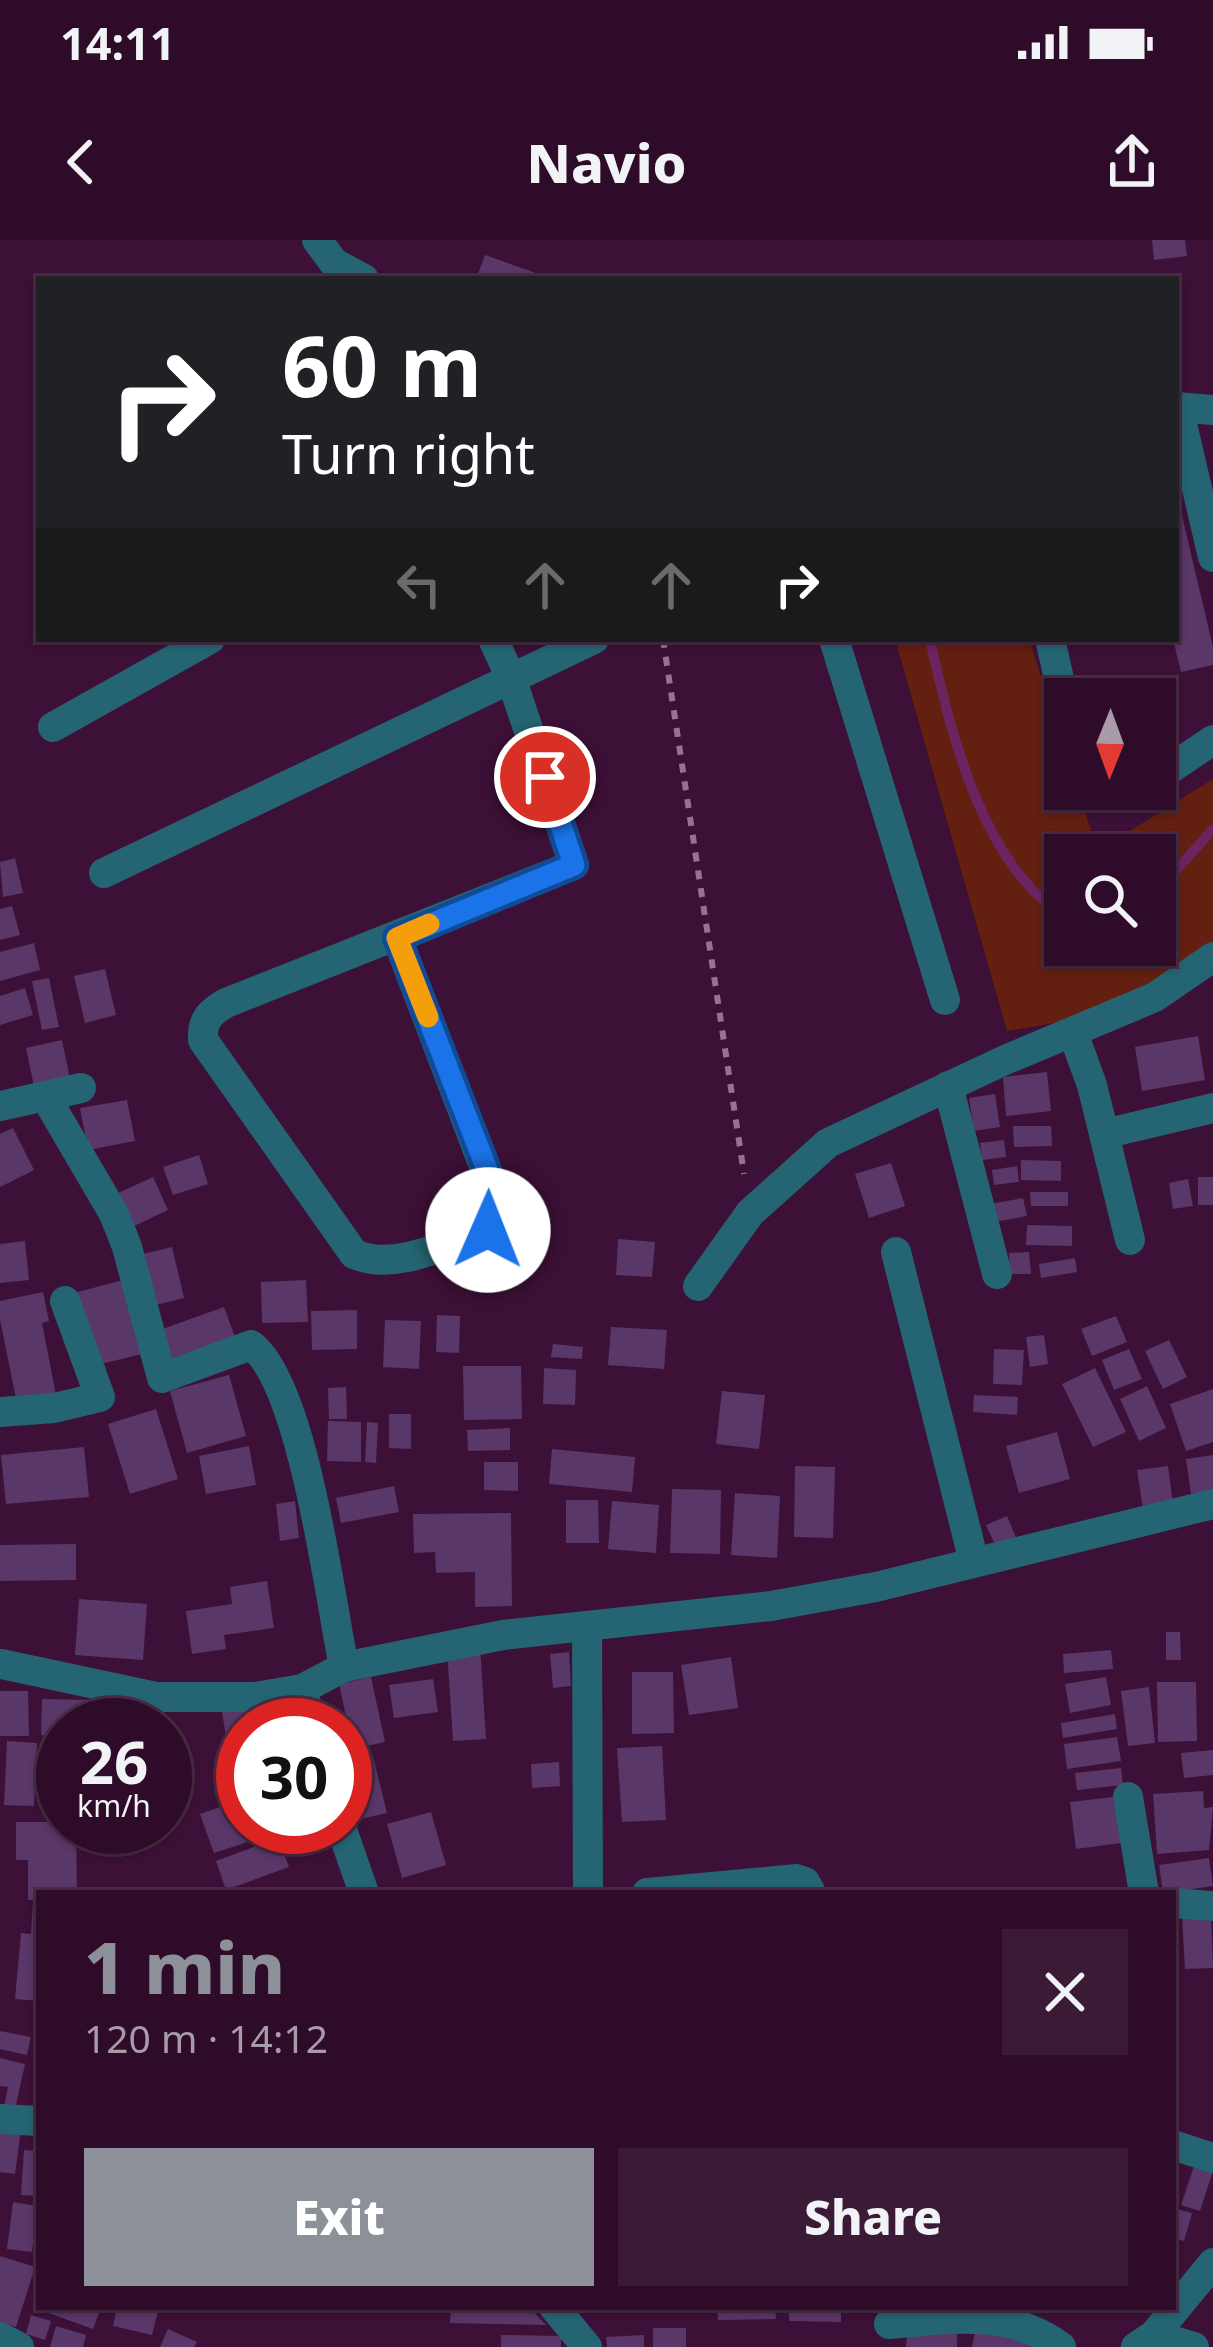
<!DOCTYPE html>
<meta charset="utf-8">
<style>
:root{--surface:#2e0c29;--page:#3a1a35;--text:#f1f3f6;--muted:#a79ba8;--line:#492c46;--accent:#8c9099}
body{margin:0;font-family:"Noto Sans",sans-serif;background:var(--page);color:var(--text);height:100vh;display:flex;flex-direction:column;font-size:45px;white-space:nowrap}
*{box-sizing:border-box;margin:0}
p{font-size:39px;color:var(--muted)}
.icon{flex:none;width:66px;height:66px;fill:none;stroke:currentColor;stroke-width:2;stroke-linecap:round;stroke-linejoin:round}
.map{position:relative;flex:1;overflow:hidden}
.sheet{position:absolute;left:36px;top:1650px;width:1140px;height:420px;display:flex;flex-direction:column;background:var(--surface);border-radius:0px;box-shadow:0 3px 9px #0004,0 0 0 3px var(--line)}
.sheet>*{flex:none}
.hud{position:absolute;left:36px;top:36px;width:1143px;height:366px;border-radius:0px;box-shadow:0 3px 9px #0004,0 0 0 3px var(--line);background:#202124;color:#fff;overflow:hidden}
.needle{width:78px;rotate:181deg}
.buttons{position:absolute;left:1044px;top:438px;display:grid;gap:24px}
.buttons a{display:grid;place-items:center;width:132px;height:132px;border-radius:0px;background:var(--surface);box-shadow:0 3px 9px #0004,0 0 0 3px var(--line);font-size:60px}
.speed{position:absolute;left:36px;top:1458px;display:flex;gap:24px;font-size:60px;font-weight:700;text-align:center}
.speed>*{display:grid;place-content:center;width:156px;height:156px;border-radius:50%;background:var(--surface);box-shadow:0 3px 9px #0004,0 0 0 3px var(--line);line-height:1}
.speed small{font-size:30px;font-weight:400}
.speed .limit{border:18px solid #d22;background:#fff;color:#111}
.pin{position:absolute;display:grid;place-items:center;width:102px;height:102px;color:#fff;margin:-51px;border:6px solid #fff;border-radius:50%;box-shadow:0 3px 12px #0007}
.me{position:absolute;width:132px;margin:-66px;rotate:1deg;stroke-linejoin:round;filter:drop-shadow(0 0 9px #0008)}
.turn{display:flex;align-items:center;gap:42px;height:252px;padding:0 48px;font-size:54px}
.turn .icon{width:156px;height:156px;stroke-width:2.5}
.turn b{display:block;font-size:84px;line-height:102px}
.lanes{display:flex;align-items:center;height:114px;padding:0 48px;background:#0003;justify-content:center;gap:60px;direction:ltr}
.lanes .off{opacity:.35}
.round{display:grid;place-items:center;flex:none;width:126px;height:126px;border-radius:0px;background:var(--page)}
.overview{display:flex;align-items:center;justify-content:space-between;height:204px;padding:0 48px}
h1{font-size:72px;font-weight:800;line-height:90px;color:var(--accent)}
.primary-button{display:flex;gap:24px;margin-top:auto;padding:24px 48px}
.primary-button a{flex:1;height:138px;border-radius:0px;background:var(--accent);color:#fff;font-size:48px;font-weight:800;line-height:138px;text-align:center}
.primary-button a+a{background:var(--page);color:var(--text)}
.status{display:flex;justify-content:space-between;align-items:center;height:84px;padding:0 60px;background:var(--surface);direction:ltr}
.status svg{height:33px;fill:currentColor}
header{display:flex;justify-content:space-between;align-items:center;height:156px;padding:0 48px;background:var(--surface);font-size:54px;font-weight:800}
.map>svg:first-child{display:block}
.green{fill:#631f0f;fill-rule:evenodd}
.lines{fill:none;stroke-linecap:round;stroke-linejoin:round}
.stream{stroke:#6b2460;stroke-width:10}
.building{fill:#593768}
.path{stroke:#987292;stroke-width:6;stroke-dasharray:9 9;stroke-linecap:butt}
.street{stroke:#256472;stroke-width:30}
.route-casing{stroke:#114b97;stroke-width:30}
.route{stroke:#1a73e8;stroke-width:21}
.slow{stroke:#f59e0b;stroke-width:21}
</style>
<div class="status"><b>14:11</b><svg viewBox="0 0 49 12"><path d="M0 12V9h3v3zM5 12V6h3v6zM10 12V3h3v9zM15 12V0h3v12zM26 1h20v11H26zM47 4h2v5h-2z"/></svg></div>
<header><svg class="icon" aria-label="back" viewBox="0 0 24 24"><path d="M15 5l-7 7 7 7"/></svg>Navio<svg class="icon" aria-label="share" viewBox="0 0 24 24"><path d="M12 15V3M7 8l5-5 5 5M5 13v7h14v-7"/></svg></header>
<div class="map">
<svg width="1213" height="2107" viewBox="0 0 1213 2107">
<rect width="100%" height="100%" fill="#3d1037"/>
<!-- green -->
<path class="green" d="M895 399H1029L1065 511V549H1077L1098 611 1213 539V729L1171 763 1007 791ZM1065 615H1155V705H1065Z"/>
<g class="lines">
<!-- stream -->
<g class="stream">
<path d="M930 399C950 491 981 623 1065 677"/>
<path d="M1155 654 1213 589"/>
</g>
</g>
<!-- building -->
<g class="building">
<path d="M1152 0H1185L1187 16 1154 20Z"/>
<path d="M485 15 550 38V39H476Z"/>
<path d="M1178 259 1213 407V425L1181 432 1173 399Z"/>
<path d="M15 618 23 653 3 657 0 622Z"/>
<path d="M12 666 20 695 0 700V669Z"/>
<path d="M34 703 40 730 0 741V712Z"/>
<path d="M105 729 116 775 85 783 74 736Z"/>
<path d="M49 738 59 787 42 790 32 741Z"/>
<path d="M25 748 33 775 0 785V756Z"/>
<path d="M1198 796 1205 840 1142 851 1135 807Z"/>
<path d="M62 800 71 844 35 851 26 808Z"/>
<path d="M1047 832 1051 871 1006 876 1003 837Z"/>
<path d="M995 854 1000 887 974 891 969 858Z"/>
<path d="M127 860 135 901 88 910 80 868Z"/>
<path d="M1013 886H1051L1052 906 1014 907Z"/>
<path d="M13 888 34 930 0 947V894Z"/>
<path d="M1004 900 1006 917 982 920 980 903Z"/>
<path d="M199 915 208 944 173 955 163 927Z"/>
<path d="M1021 920 1061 921V941L1021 940Z"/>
<path d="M891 923 905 966 869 978 855 934Z"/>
<path d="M1017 926 1019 942 994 945 992 930Z"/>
<path d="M153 937 168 970 132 987 116 954Z"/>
<rect x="1198" y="937" width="15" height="28"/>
<path d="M1188 939 1193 966 1173 969 1169 943Z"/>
<path d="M1030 952H1068V966H1031Z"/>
<path d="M1023 958 1027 976 994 982 990 964Z"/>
<path d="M1027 985 1072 986V1006L1026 1005Z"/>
<path d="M618 999 655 1002 652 1037 616 1035Z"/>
<path d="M25 1001 29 1040 0 1043V1004Z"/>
<path d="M172 1007 184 1058 152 1066 139 1015Z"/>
<path d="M1029 1012 1031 1034H1010L1009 1013Z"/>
<path d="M1075 1018 1077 1032 1041 1038 1039 1024Z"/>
<path d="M127 1039 146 1113 93 1126 74 1053Z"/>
<path d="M306 1040 308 1082 262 1083 261 1042Z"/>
<path d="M43 1052 49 1081 42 1083 56 1155 17 1163 0 1080V1061Z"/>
<path d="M224 1067 237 1102 170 1126 157 1091Z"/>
<path d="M357 1070V1109L312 1110 311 1071Z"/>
<path d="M437 1075 460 1076 459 1113 436 1112Z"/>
<path d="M1116 1076 1127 1102 1092 1116 1081 1089Z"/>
<path d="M385 1080 421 1081 419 1129 383 1127Z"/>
<path d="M611 1087 667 1090 664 1129 608 1125Z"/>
<path d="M1044 1095 1048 1124 1030 1127 1026 1097Z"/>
<path d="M1169 1100 1187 1137 1163 1149 1145 1111Z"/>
<path d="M553 1104 583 1107 582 1119 551 1117Z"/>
<path d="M994 1109 1024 1110 1022 1145 993 1144Z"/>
<path d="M1129 1109 1142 1139 1114 1150 1102 1120Z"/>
<path d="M463 1126H521L522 1179 464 1180Z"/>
<path d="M544 1128 576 1130 575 1165 543 1164Z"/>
<path d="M1095 1128 1126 1192 1093 1207 1062 1144Z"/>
<path d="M229 1135 246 1196 187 1213 170 1151Z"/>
<path d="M1147 1146 1166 1188 1139 1201 1120 1159Z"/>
<path d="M346 1147 347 1179H329L328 1148Z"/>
<path d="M1213 1149V1202L1186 1211 1170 1164Z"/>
<path d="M722 1151 765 1155 759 1209 716 1204Z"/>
<path d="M974 1155 1018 1157 1017 1175 973 1172Z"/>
<path d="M156 1169 178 1239 130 1254 108 1184Z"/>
<path d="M389 1174H411V1209L389 1208Z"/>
<path d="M328 1181 361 1182V1222L327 1221Z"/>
<path d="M367 1182 378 1183 376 1223 365 1222Z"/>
<path d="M510 1188V1210L468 1211 467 1190Z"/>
<path d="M1057 1192 1070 1239 1019 1253 1006 1206Z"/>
<path d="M249 1206 256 1245 206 1254 199 1216Z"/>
<path d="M84 1207 89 1257 6 1264 1 1215Z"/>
<path d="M552 1209 635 1217 632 1252 549 1244Z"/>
<path d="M1213 1215V1251L1191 1254 1186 1219Z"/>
<path d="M484 1222H518V1251L484 1250Z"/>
<path d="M795 1226 835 1227 833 1298 794 1297Z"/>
<path d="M1168 1226 1173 1264 1143 1269 1137 1230Z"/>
<path d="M394 1246 399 1272 341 1283 336 1258Z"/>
<path d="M672 1249 721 1250 720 1314 670 1313Z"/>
<path d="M735 1253 780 1256 777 1318 731 1315Z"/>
<path d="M566 1260H598L599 1303H566Z"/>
<path d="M295 1261 299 1298 280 1301 276 1264Z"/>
<path d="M612 1261 659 1265 656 1313 608 1309Z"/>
<path d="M511 1273 512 1366 475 1367V1332L436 1333 435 1312 414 1313 413 1274Z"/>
<path d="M1007 1276 1017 1300 997 1309 986 1285Z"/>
<path d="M76 1304V1340L0 1341V1305Z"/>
<path d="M267 1341 274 1388 224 1395 226 1409 192 1414 186 1371 232 1364 230 1347Z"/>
<path d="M79 1359 147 1364 143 1420 75 1415Z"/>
<path d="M1166 1392H1180L1181 1420H1166Z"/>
<path d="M480 1407 486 1499 453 1501 447 1410Z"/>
<path d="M1111 1410 1113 1429 1064 1433 1063 1414Z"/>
<path d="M569 1412 571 1446 553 1448 550 1414Z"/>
<path d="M731 1417 738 1468 689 1475 681 1425Z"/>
<path d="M632 1432H673L674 1493 632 1494Z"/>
<path d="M371 1437 385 1502 353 1509 339 1444Z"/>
<path d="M1106 1437 1111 1465 1070 1473 1065 1444Z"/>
<path d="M433 1439 438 1472 394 1478 389 1445Z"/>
<path d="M1157 1442H1196L1197 1501 1158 1502Z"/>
<path d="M1149 1447 1155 1503 1128 1506 1121 1451Z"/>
<path d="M0 1451H28L29 1496H0Z"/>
<path d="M42 1459 94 1460 93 1485H63V1495H41Z"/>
<path d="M255 1460 259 1485H243V1514L229 1517 221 1465Z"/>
<path d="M1115 1474 1117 1489 1063 1498 1061 1483Z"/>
<path d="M1117 1497 1121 1521 1067 1529 1064 1504Z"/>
<path d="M51 1500H63V1567H50Z"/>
<path d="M7 1501 37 1503 34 1566 4 1565Z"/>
<path d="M662 1506 666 1580 622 1582 617 1508Z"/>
<path d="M1213 1510V1535L1184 1538 1181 1513Z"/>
<path d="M373 1516 387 1573 352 1581 345 1552 356 1550 349 1522Z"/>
<path d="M559 1522 560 1546 532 1548 531 1524Z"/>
<path d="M1121 1528 1123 1545 1077 1550 1075 1533Z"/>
<path d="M1203 1551 1204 1568 1213 1567 1209 1610 1157 1614 1153 1554Z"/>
<path d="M1123 1556 1129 1602 1076 1609 1070 1562Z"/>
<path d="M243 1559V1587L290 1588 214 1613 200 1574Z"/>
<path d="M431 1572 446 1625 402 1638 387 1584Z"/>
<path d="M16 1582H63V1587H76L77 1653H39V1660H28V1620H16Z"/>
<path d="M278 1598 289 1627 226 1650 216 1621Z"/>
<path d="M1209 1618 1213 1646 1163 1653 1159 1625Z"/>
<path d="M33 1663H39V1761L15 1759 21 1693 31 1694Z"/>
<path d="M1211 1676 1213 1728 1185 1729 1182 1678Z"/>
<path d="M0 1791 31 1797 27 1815 0 1809Z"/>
<path d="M0 1818 25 1824 15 1869 4 1867 8 1847 0 1846Z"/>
<path d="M0 1886 21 1889 15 1934 0 1932Z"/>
<path d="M24 1910 39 1911V1956L21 1955Z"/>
<path d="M1196 1920 1213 1931 1200 1971 1181 1965Z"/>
<path d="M13 1962 37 1966 32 2012 7 2009Z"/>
<path d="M1173 1968 1192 1973 1184 2001 1173 1998Z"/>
<path d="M0 2016 35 2027 16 2087 0 2082Z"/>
<path d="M44 2067H101L93 2089 43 2071Z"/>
<path d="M117 2067H159L152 2095 113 2086Z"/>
<path d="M451 2067H529L546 2085 450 2083Z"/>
<path d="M717 2067H775L776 2079 718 2080Z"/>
<path d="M789 2067H841V2082L789 2081Z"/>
<path d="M31 2075 51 2081 45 2100 26 2094Z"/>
<path d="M977 2082 1034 2093 1031 2107H972Z"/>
<path d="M56 2086 86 2095 83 2107H50Z"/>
<rect x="653" y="2088" width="33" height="19"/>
<path d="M168 2089 197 2102 194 2107H160Z"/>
<path d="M907 2093 957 2094V2107H906Z"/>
<path d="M501 2095 561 2096V2107H501Z"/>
<path d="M644 2095V2107H607L606 2097Z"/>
</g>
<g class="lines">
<!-- path -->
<path class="path" d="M663 399 744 934"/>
<!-- street -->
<g class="street">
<path d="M317 0 334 23 364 39"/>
<path d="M1176 167 1213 170"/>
<path d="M1178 167 1213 317"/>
<path d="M834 399 945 760"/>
<path d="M1050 399 1065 465"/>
<path d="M53 487 210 399"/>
<path d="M1155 539 1213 500"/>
<path d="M1092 549C1107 562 1126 560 1142 549"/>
<path d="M104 633 594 399"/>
<path d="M397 698 500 968 488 990C448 1003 395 1032 354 1014L203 800C202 780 209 773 226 763L574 625 511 438 493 399"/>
<path d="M1073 793 1092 845 1130 1000"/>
<path d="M948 846 997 1034"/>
<path d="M45 856 114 974 127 1007 162 1138 251 1105C303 1143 330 1358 344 1427"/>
<path d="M0 866 81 848"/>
<path d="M1104 894 1213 868"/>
<path d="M896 1012 974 1322"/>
<path d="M698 1046 750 973 828 903 1005 820 1155 757 1213 717"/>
<path d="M0 1172 54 1168 100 1157 65 1061"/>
<path d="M587 1386 588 1653"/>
<path d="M1 1424 156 1457H255L302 1449 344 1427 503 1395 771 1366 876 1347 1213 1264"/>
<path d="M302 1449 312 1485"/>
<path d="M1128 1557 1144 1653"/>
<path d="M341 1587 364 1653"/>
<path d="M647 1653 796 1639 805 1642 811 1653"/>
<path d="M1173 1663 1213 1666"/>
<path d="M0 1879 39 1881"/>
<path d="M1173 1905 1213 1918"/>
<path d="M554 2067 587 2107"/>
<path d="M889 2084C949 2079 1010 2068 1061 2107"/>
<path d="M1154 2095 1194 2107"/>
<path d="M0 2097 19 2107"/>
<path d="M1136 2107 1154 2095 1213 2023"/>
</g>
</g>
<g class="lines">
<defs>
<path id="route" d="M488 990 498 977V958L397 698 574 625 545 537"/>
</defs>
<!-- route casing -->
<use href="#route" class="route-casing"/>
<!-- route -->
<use href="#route" class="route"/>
<!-- slow -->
<path class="slow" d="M428 777 397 698 429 684"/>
</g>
</svg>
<div class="buttons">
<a><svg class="needle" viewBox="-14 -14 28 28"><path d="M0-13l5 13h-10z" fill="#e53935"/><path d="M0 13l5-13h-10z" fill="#a79ba8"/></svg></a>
<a><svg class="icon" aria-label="search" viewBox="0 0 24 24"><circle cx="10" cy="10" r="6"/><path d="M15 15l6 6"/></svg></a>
</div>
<div class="speed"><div>26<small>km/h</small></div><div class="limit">30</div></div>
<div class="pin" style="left:545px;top:537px;background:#d93025"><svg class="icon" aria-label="arrive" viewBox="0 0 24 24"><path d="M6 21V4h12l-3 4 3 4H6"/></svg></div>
<svg class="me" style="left:488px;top:990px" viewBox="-20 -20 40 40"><circle r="19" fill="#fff"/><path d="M0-13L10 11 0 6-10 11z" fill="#1a73e8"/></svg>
<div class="hud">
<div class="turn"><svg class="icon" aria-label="right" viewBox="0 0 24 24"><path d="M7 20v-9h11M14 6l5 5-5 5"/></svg><div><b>60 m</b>Turn right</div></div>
<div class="lanes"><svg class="icon off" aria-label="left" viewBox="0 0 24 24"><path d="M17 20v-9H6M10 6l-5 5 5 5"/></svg><svg class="icon off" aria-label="ahead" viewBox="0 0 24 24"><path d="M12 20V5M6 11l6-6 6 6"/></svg><svg class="icon off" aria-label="ahead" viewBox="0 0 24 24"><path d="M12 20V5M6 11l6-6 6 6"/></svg><svg class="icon" aria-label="right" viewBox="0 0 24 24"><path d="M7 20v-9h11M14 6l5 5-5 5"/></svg></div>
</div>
<section class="sheet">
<div class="overview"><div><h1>1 min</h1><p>120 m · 14:12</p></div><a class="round"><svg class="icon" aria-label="close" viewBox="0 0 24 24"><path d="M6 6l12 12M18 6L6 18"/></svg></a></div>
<div class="primary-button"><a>Exit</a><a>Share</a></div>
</section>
</div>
